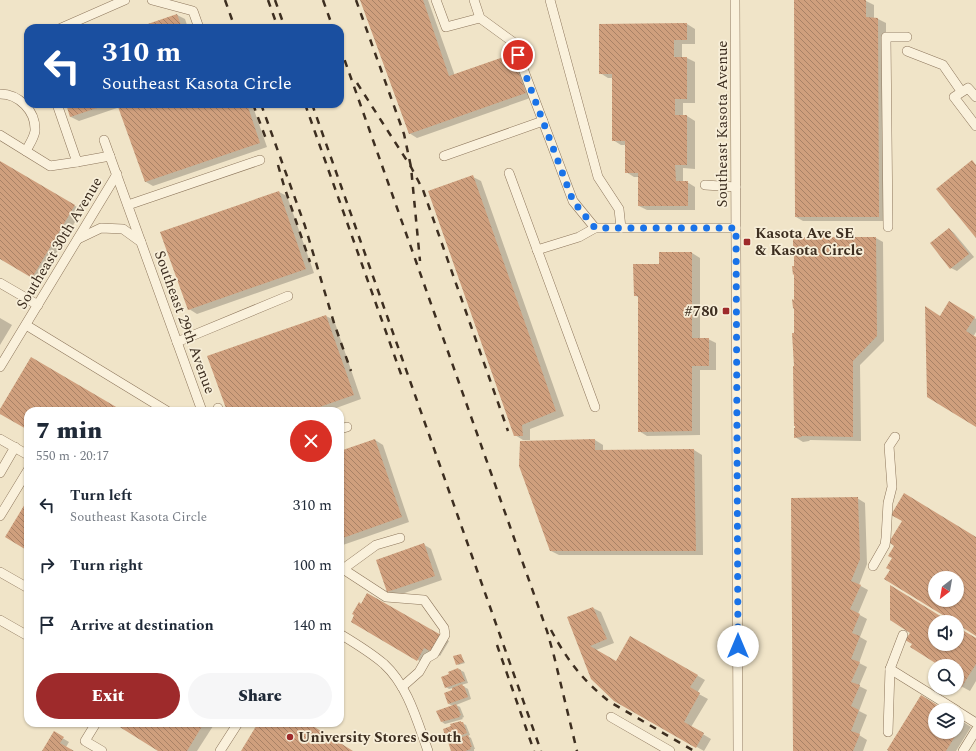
<!DOCTYPE html>
<meta charset="utf-8">
<style>
:root{--surface:#fff;--page:#f6f6f7;--text:#1f2937;--muted:#747a83;--accent:#9e2a2b}
body{margin:0;font-family:Spectral,serif;background:var(--page);color:var(--text);height:100vh;display:flex;flex-direction:column;font-size:15px;white-space:nowrap}
*{box-sizing:border-box;margin:0}
p{font-size:13px;color:var(--muted)}
.icon{flex:none;width:22px;height:22px;fill:none;stroke:currentColor;stroke-width:2;stroke-linecap:round;stroke-linejoin:round}
.map{position:relative;flex:1;overflow:hidden}
.side{position:absolute;left:24px;top:407px;width:320px;height:320px;display:flex;flex-direction:column;background:var(--surface);border-radius:12px;box-shadow:0 1px 3px #0004}
.side>*{flex:none}
.guide{position:absolute;left:24px;top:24px;width:320px;height:84px;border-radius:12px;box-shadow:0 1px 3px #0004;background:#1a4fa0;color:#fff;overflow:hidden}
.needle{width:26px;rotate:211deg}
.tools{position:absolute;left:928px;top:571px;display:grid;gap:8px}
.tools a{display:grid;place-items:center;width:36px;height:36px;border-radius:50%;background:var(--surface);box-shadow:0 1px 3px #0004;font-size:20px}
.pin{position:absolute;display:grid;place-items:center;width:34px;height:34px;color:#fff;margin:-17px;border:2px solid #fff;border-radius:50%;box-shadow:0 1px 4px #0007}
.me{position:absolute;width:44px;margin:-22px;rotate:0deg;stroke-linejoin:round;filter:drop-shadow(0 0 3px #0008)}
.turn{display:flex;align-items:center;gap:14px;height:84px;padding:0 12px;font-size:18px}
.turn .icon{width:52px;height:52px;stroke-width:2.5}
.turn b{display:block;font-size:28px;line-height:34px}
.round{display:grid;place-items:center;flex:none;width:42px;height:42px;border-radius:21px;background:var(--page)}
.summary{display:flex;align-items:center;justify-content:space-between;height:68px;padding:0 12px}
h1{font-size:24px;font-weight:800;line-height:30px}
.cta{display:flex;gap:8px;margin-top:auto;padding:8px 12px}
.cta a{flex:1;height:46px;border-radius:24px;background:var(--accent);color:#fff;font-size:16px;font-weight:800;line-height:46px;text-align:center}
.cta a+a{background:var(--page);color:var(--text)}
ul{padding:0;list-style:none}
li{display:flex;align-items:center;gap:12px;height:60px;padding:0 12px}
li div{flex:1}
li b{display:block;font-size:15px}
li em{font-style:normal}
.map>svg:first-child{display:block}
.shadow{fill:#0003}
.building{fill:url(#building-back-hatch);fill-rule:evenodd}
.lines{fill:none;stroke-linecap:round;stroke-linejoin:round}
.minor-casing{stroke:#8d765c;stroke-width:10}
.minor{stroke:#faf1dc;stroke-width:9}
.rail{stroke:#3d2e20;stroke-width:2.5;stroke-dasharray:7 7;stroke-linecap:butt}
.route{stroke:#1a73e8;stroke-width:7;stroke-dasharray:0 12.6}
.poi-dot{fill:#9e2a2b;stroke:#f7eed8;stroke-width:1.5}
.labels{text-anchor:middle;stroke-width:3.5;stroke-linejoin:round;paint-order:stroke}
.street-label{font-size:15px;fill:#3d2e20;stroke:#f7eed8}
.poi-label{font-size:15px;font-weight:bold;fill:#3d2e20;stroke:#f7eed8;text-anchor:start}
</style>
<div class="map">
<svg width="976" height="751" viewBox="0 0 976 751">
<defs>
<pattern id="building-back-hatch" width="6" height="6" patternUnits="userSpaceOnUse"><rect width="6" height="6" fill="#cf9f7d"/><path d="M-1 5l2 2M0 0l6 6M5-1l2 2" fill="none" stroke="#a98266"/></pattern>
</defs>
<rect width="100%" height="100%" fill="#f0e4c8"/>
<!-- shadow -->
<g class="shadow">
<path d="M361 0H428L455 76 512 55 520 59 533 97 417 138 409 133Z"/>
<path d="M795 0 866 1 874 5V19H878L886 23V221H803L796 217Z"/>
<path d="M177 15 185 19 188 28H138Z"/>
<path d="M687 24 695 29V44H682V58H687L695 62V103H683V116H687L695 121V169L683 168V182H687L695 187V210H647L639 206V177H634L626 172V145H621L613 140V78H608L600 73Z"/>
<path d="M67 104H252L267 147 153 186 146 182 120 107 79 121 71 117Z"/>
<path d="M0 162 82 210 40 281 0 258Z"/>
<path d="M473 177 481 181 564 416 530 429V440H523L515 435Z"/>
<path d="M279 192 287 196 314 273 197 314 189 309Z"/>
<path d="M949 229 954 233 974 257 957 271 951 268Z"/>
<path d="M876 238 883 242 884 341 860 365 861 441 810 440 809 441 803 442 795 437 796 429 795 275 794 274 793 267Z"/>
<path d="M692 253 700 258V339H708L716 343V370H700V435L647 436 639 431V298L635 295 660 265Z"/>
<path d="M957 307 976 319V332L973 337 976 338V426L941 317Z"/>
<path d="M326 316 334 320 361 399 328 411H228Z"/>
<path d="M0 318 12 325 0 345Z"/>
<path d="M375 440 383 445 409 522 340 546V452Z"/>
<path d="M595 440 603 445V451L694 450 702 455 703 555H559L551 551Z"/>
<path d="M857 498 865 503 867 564 859 585 868 590 858 614 867 619 860 637 867 641 859 663 867 667 859 686 867 690 859 711 867 715 859 735 867 740 863 751H794Z"/>
<path d="M423 544 431 549 442 580 396 596 388 592Z"/>
<path d="M368 594 449 641 440 656 433 651 425 664 352 622Z"/>
<path d="M593 608 601 612 614 643 596 650 616 662 631 637 705 680 697 693 708 699 691 727 711 739 704 751 615 700 568 618Z"/>
<path d="M891 620 948 622H935V644H957V627L976 639V681L970 691 957 684V666H942L911 632Z"/>
<path d="M461 655 465 663 458 665 457 664Z"/>
<path d="M458 669 464 672 468 683 461 685 468 689 471 699 456 705 460 707 464 717 462 718 463 719 445 724 442 722 453 706 449 704 446 694 454 691 453 688 449 689 446 687 450 674Z"/>
<path d="M921 697 943 710H935V732H957V718L971 727 956 751H891Z"/>
<path d="M460 722 466 725 470 735 468 736 471 738 475 749H474V751H452V742L448 740Z"/>
<path d="M117 723H215L197 751H160Z"/>
<path d="M54 733 69 742 66 747 72 751H44Z"/>
</g>
<!-- building -->
<g class="building">
<path d="M360 0H423L449 76 512 54 526 93 409 134Z"/>
<path d="M794 0H866V17L878 18 879 217H795Z"/>
<path d="M177 14 182 28H136Z"/>
<path d="M687 23V40H674V57H687V99H675V115H687V165H675L676 181H688V206H638V173H625V141H612V74H599V24Z"/>
<path d="M66 104H109L70 117Z"/>
<path d="M117 104H247L260 143 145 182Z"/>
<path d="M972 160 976 165V238L936 189Z"/>
<path d="M0 161 75 205 32 278 0 259Z"/>
<path d="M473 175 556 411 522 425 523 436H514L428 191Z"/>
<path d="M279 191 306 269 188 310 160 232Z"/>
<path d="M949 228 969 254 950 269 930 243Z"/>
<path d="M793 237H876L877 336 853 361V437L802 436 801 437 794 438V428H795V426H794L793 366H794L792 333H794V309L793 308 792 299 794 300V274L793 275 792 266H794V246H793Z"/>
<path d="M659 252H692V338H709V366H692V431L638 432V296H634L633 264H659Z"/>
<path d="M949 301 975 317 966 331 976 337V427L927 397 925 306 940 316Z"/>
<path d="M326 315 354 395 308 411H227L207 356Z"/>
<path d="M31 357 123 411H28V430L0 414V409Z"/>
<path d="M375 439 402 517 340 539V451Z"/>
<path d="M595 439V450L694 449 696 551H550L519 466 520 441Z"/>
<path d="M904 493 976 537V636L957 624V622H954L884 579 890 570 886 568 892 558 888 556 894 546 889 542 902 521 891 515ZM935 578H957V600H935Z"/>
<path d="M858 497 860 559 851 581 861 585 850 609 860 614 852 633 860 636 851 659 860 662 851 682 860 685 851 706 859 710 851 731 860 734 853 751H793L791 498Z"/>
<path d="M28 499V551L5 537Z"/>
<path d="M424 543 435 576 387 592 376 560Z"/>
<path d="M890 585 950 622H935V644H957V627L976 638V664L961 688 957 685V666H940L910 647 912 644 905 640 910 633 890 620Z"/>
<path d="M367 593 441 635 432 652 424 648 417 661 351 622 354 615 352 614 359 602 361 604Z"/>
<path d="M593 607 607 639 590 646 616 661 630 636 698 675 690 687 700 693 684 722 704 733 696 748 614 701 591 679 567 617Z"/>
<path d="M461 654 464 662 456 665 453 656Z"/>
<path d="M458 668 459 670 460 669 465 681 445 688 441 677 449 674 448 672Z"/>
<path d="M462 684 463 686H464L468 697 448 704 444 693 452 690V688Z"/>
<path d="M921 695 945 710H935V732H957V718L964 722 946 751H889L887 750Z"/>
<path d="M456 704 461 715 459 716 460 717 441 722 436 711Z"/>
<path d="M461 721V722H463L467 733 447 741 443 729 451 726 450 724Z"/>
<path d="M115 723H204L187 751H158L115 724Z"/>
<path d="M258 723H308L353 751H241Z"/>
<path d="M54 731 64 737 60 743 74 751H42Z"/>
<path d="M468 735 472 747H470L471 749 465 751H451L448 742Z"/>
</g>
<g class="lines">
<defs>
<g id="minor">
<path d="M152 0 193 11 199 28"/>
<path d="M436 0 446 27 480 18"/>
<path d="M474 0 480 18 513 42 573 201 595 228"/>
<path d="M550 0 598 177 619 209 621 228"/>
<path d="M735 0 738 751"/>
<path d="M61 28 125 0"/>
<path d="M907 51 943 65 961 91"/>
<path d="M0 94C19 94 36 111 35 131 34 138 29 145 26 151"/>
<path d="M976 97 968 88 954 97 976 126"/>
<path d="M57 104 77 162 110 156"/>
<path d="M0 135 50 166 77 162"/>
<path d="M104 140 202 411"/>
<path d="M444 156 543 121"/>
<path d="M509 173 595 407"/>
<path d="M705 185 736 187"/>
<path d="M128 205 260 160"/>
<path d="M888 227 886 37H907"/>
<path d="M78 239 101 228 123 229 141 242"/>
<path d="M537 250 579 237 595 228H736"/>
<path d="M0 283 38 305"/>
<path d="M26 325 167 411"/>
<path d="M177 342 288 296"/>
<path d="M0 367 117 174"/>
<path d="M218 408 219 411"/>
<path d="M340 429 347 427"/>
<path d="M0 439 28 455"/>
<path d="M0 473 15 447"/>
<path d="M0 516 28 470"/>
<path d="M873 566 885 545 886 538 888 503 892 487 889 446 895 437"/>
<path d="M343 569 376 545 400 538"/>
<path d="M340 570 343 569 386 597 424 600 444 628 445 635 434 654 427 658 419 672 402 687"/>
<path d="M0 572 28 588"/>
<path d="M0 620 28 636"/>
<path d="M340 634C355 643 370 652 384 664 408 686 417 721 428 751"/>
<path d="M890 669 956 710"/>
<path d="M957 711 976 723"/>
<path d="M611 717 670 751"/>
<path d="M96 723 85 741 102 751"/>
<path d="M888 732 890 669 903 635"/>
<path d="M220 751 238 723"/>
<path d="M963 751 976 730"/>
</g>
</defs>
<!-- minor casing -->
<use href="#minor" class="minor-casing"/>
<!-- minor -->
<use href="#minor" class="minor"/>
<!-- rail -->
<g class="rail">
<path d="M225 0 235 28"/>
<path d="M268 0 278 28"/>
<path d="M275 0 285 28"/>
<path d="M323 0 333 28"/>
<path d="M356 0 404 134 411 167 420 261"/>
<path d="M340 47 547 631 554 656 577 751"/>
<path d="M357 83 411 167 423 190 508 431"/>
<path d="M253 104 266 139"/>
<path d="M261 104 305 226 334 323 351 371"/>
<path d="M305 104 402 377"/>
<path d="M312 104 541 751"/>
<path d="M278 165 284 186 310 262"/>
<path d="M551 630C567 660 583 681 610 702L694 751"/>
<path d="M497 645 534 751"/>
</g>
</g>
<g class="lines">
<!-- route -->
<path class="route" d="M518 55 573 201 595 228H736L738 646"/>
</g>
<!-- markers -->
<g class="poi-dot">
<rect x="743" y="238" width="8" height="8" rx="2"/>
<rect x="722" y="307" width="8" height="8" rx="2"/>
<circle cx="290" cy="737" r="4"/>
</g>
<g class="labels">
<!-- street labels -->
<g class="street-label">
<text transform="translate(722 124) rotate(-90)" y="5">Southeast Kasota Avenue</text>
<text transform="translate(59 243) rotate(-59)" y="5">Southeast 30th Avenue</text>
<text transform="translate(185 322) rotate(70)" y="5">Southeast 29th Avenue</text>
</g>
<!-- poi labels -->
<g class="poi-label">
<text x="755" y="238">Kasota Ave SE<tspan x="755" dy="17">&amp; Kasota Circle</tspan></text>
<text x="718" y="316" text-anchor="end">#780</text>
<text x="298" y="742">University Stores South</text>
</g>
</g>
</svg>
<div class="tools">
<a><svg class="needle" viewBox="-14 -14 28 28"><path d="M0-13l5 13h-10z" fill="#e53935"/><path d="M0 13l5-13h-10z" fill="#747a83"/></svg></a>
<a><svg class="icon" aria-label="sound" viewBox="0 0 24 24"><path d="M4 9h4l5-4v14l-5-4H4zM17 9q2 3 0 6"/></svg></a>
<a><svg class="icon" aria-label="search" viewBox="0 0 24 24"><circle cx="10" cy="10" r="6"/><path d="M15 15l6 6"/></svg></a>
<a><svg class="icon" aria-label="layers" viewBox="0 0 24 24"><path d="M12 4l9 5-9 5-9-5zM3 14l9 5 9-5"/></svg></a>
</div>
<div class="pin" style="left:518px;top:55px;background:#d93025"><svg class="icon" aria-label="arrive" viewBox="0 0 24 24"><path d="M6 21V4h12l-3 4 3 4H6"/></svg></div>
<svg class="me" style="left:738px;top:646px" viewBox="-20 -20 40 40"><circle r="19" fill="#fff"/><path d="M0-13L10 11 0 6-10 11z" fill="#1a73e8"/></svg>
<div class="guide">
<div class="turn"><svg class="icon" aria-label="left" viewBox="0 0 24 24"><path d="M17 20v-9H6M10 6l-5 5 5 5"/></svg><div><b>310 m</b>Southeast Kasota Circle</div></div>
</div>
<section class="side">
<div class="summary"><div><h1>7 min</h1><p>550 m · 20:17</p></div><a class="round" style="background:#d93025;color:#fff"><svg class="icon" aria-label="close" viewBox="0 0 24 24"><path d="M6 6l12 12M18 6L6 18"/></svg></a></div>
<ul>
<li><svg class="icon" aria-label="left" viewBox="0 0 24 24"><path d="M17 20v-9H6M10 6l-5 5 5 5"/></svg><div><b>Turn left</b><p>Southeast Kasota Circle</p></div><em>310 m</em></li>
<li><svg class="icon" aria-label="right" viewBox="0 0 24 24"><path d="M7 20v-9h11M14 6l5 5-5 5"/></svg><div><b>Turn right</b></div><em>100 m</em></li>
<li><svg class="icon" aria-label="arrive" viewBox="0 0 24 24"><path d="M6 21V4h12l-3 4 3 4H6"/></svg><div><b>Arrive at destination</b></div><em>140 m</em></li>
</ul>
<div class="cta"><a>Exit</a><a>Share</a></div>
</section>
</div>
